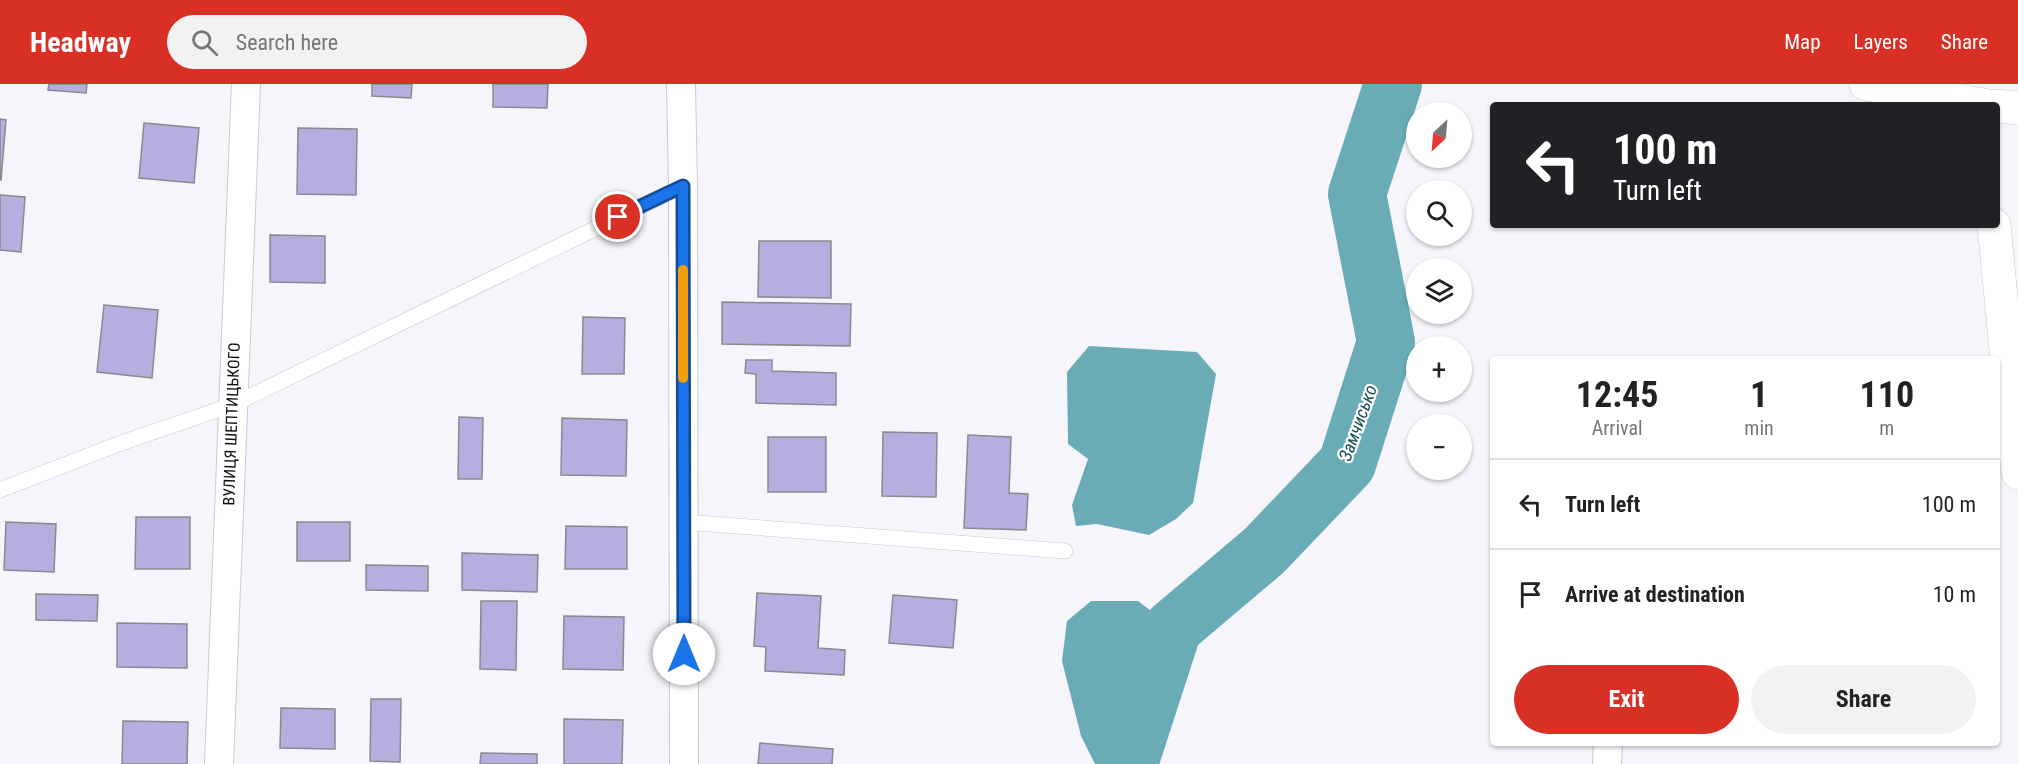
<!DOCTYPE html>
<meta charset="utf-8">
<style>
:root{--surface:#fff;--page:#f2f2f2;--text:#222;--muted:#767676;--line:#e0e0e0;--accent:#d93025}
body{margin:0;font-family:"Roboto Condensed",sans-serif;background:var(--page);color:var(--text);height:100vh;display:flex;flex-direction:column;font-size:22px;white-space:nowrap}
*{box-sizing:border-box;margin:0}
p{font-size:20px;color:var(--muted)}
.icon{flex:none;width:33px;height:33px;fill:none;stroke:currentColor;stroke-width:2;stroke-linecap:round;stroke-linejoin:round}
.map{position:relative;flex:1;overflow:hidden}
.panel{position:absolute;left:1490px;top:272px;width:510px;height:390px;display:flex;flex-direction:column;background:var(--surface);border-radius:6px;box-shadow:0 2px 4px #0004}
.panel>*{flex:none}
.top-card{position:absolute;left:1490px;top:18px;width:510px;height:126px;border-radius:6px;box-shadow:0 2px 4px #0004;background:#202124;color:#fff;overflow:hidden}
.needle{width:39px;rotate:206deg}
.buttons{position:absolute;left:1406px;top:18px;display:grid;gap:12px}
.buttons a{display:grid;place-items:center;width:66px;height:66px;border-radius:50%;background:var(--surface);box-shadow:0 2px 4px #0004;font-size:30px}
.pin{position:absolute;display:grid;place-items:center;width:51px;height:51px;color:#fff;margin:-26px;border:3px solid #fff;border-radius:50%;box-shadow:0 2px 6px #0007}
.me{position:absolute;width:66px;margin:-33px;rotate:0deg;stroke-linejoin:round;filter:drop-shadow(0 0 4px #0008)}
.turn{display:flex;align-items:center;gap:21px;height:126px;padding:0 24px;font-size:27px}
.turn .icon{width:78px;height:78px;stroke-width:2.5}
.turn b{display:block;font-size:42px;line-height:51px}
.eta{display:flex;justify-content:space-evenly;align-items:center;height:102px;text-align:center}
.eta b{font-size:36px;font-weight:700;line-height:42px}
.action{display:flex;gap:12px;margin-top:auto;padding:12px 24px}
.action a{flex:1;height:69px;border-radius:36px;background:var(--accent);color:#fff;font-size:24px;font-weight:700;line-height:69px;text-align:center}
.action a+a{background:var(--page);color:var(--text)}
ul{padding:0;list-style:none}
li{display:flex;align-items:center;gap:18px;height:90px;padding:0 24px;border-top:2px solid var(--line)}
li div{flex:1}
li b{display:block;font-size:22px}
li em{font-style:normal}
header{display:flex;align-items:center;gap:36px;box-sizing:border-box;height:84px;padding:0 30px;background:var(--accent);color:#fff}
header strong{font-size:28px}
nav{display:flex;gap:33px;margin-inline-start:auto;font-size:21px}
.search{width:420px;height:54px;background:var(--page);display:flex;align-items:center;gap:15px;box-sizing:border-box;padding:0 21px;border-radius:33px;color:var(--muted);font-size:22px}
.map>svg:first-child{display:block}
.water{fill:#6aacb6}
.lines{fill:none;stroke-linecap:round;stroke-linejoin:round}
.river{stroke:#6aacb6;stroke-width:58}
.building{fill:#b7adde;stroke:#8a898f;stroke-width:1.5}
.lane-casing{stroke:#cac9d0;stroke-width:16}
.street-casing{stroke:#cac9d0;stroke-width:30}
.secondary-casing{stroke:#cac9d0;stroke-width:34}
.lane{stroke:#fff;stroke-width:15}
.street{stroke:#fff;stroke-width:28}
.secondary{stroke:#fff;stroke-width:33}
.route-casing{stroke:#114b97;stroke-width:15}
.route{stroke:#1a73e8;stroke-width:10}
.slow{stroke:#f59e0b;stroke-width:10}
.labels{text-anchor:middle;stroke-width:4.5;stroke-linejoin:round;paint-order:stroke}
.street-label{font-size:16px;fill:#0f0e10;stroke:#fff}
.water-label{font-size:18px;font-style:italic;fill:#134e56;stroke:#fff}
</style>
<header>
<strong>Headway</strong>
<div class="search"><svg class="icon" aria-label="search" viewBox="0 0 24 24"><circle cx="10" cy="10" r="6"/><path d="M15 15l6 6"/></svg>Search here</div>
<nav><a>Map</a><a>Layers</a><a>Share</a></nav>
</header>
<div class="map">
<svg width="2018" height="680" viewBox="0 0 2018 680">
<rect width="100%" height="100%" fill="#f6f5fc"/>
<!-- water -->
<g class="water">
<path d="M1089 262 1197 268 1216 290 1193 419 1176 435 1149 451 1097 440 1076 442 1072 421 1088 375 1068 360 1067 288Z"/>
<path d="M1091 517H1138L1173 544 1152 654 1138 680H1095L1081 652 1062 577 1067 537Z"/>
</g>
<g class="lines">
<!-- river -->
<path class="river" d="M1129 680 1173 544 1264 467 1347 380 1386 258 1357 110 1393 0"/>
</g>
<!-- building -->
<g class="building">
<path d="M49 0H87L86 9 48 6Z"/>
<path d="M372 0H412L411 14 372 12Z"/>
<path d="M493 0H548L547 24 493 23Z"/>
<path d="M0 35 6 36 1 96H0Z"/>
<path d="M144 39 199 44 194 99 139 94Z"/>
<path d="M298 44 357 45 356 111 297 110Z"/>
<path d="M0 111 25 113 21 168 0 166Z"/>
<path d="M270 151 325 152V199L270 198Z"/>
<path d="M759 157H831V214L758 213Z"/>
<path d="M722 218 851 220 850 262 722 260Z"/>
<path d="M104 221 158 226 152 294 97 288Z"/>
<path d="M583 233 625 234 624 290H582Z"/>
<path d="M746 276H772V287L836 289V321L756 319V290L745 289Z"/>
<path d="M459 333 483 334 482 395H458Z"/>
<path d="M562 334 627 336 626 392 561 391Z"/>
<path d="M883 348 937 349 936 413 882 412Z"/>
<path d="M968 351 1011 353 1009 409 1028 410 1026 446 964 444Z"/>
<rect x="768" y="353" width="58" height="55"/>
<path d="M136 433H190V485H135Z"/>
<path d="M6 438 56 440 54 488 4 486Z"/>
<rect x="297" y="438" width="53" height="39"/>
<path d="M566 442 627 443V485H565Z"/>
<path d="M462 469 538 471 537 508 462 506Z"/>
<path d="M366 481 428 482V507L366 506Z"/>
<path d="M757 509 821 512 818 564 845 566 844 591 765 587 766 563 754 562Z"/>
<path d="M36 510 98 511 97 537 36 536Z"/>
<path d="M893 511 957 516 953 564 889 559Z"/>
<path d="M481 517H517L516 586 480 585Z"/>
<path d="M564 532 624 533 623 586 563 585Z"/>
<path d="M117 539 187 540V584L117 583Z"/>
<path d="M371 615H401L400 678 370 677Z"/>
<path d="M281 624 335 625V665L280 664Z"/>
<path d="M564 635 623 636 622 680H564Z"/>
<path d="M123 637 188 638 187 680H122Z"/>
<path d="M760 659 833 665 832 680H758Z"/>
<path d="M481 669 537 670V680H480Z"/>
</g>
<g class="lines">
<defs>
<g id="lane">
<path d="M0 406 121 359 232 321 683 102"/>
<path d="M684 438 1065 467"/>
</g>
<g id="street">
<path d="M681 0 683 102 684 680"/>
<path d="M219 680 246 0"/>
<path d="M1607 680 1608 658"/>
</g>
<g id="secondary">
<path d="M1866 0 1983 21"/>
<path d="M1996 22 2018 24"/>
<path d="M1994 141 2018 389"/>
</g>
</defs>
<!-- lane casing -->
<use href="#lane" class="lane-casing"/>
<!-- street casing -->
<use href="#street" class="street-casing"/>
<!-- secondary casing -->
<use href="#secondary" class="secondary-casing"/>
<!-- lane -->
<use href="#lane" class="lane"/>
<!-- street -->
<use href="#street" class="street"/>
<!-- secondary -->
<use href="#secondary" class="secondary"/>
</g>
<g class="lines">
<defs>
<path id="route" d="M618 133 683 102 684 570"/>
</defs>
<!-- route casing -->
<use href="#route" class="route-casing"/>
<!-- route -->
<use href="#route" class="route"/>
<!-- slow -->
<path class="slow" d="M683 186V294"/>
</g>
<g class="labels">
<!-- street labels -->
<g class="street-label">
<text transform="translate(231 340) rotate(-88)" y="6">ВУЛИЦЯ ШЕПТИЦЬКОГО</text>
</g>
<!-- water labels -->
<g class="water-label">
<text transform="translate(1358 339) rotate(-70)" y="6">Замчисько</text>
</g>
</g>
</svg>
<div class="buttons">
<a><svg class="needle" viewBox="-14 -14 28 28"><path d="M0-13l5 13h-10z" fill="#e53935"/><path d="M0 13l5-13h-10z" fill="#767676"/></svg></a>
<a><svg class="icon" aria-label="search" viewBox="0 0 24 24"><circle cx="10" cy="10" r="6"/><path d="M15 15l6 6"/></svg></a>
<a><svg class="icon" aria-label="layers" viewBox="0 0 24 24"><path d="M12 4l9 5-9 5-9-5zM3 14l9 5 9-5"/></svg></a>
<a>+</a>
<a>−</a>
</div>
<div class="pin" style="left:618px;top:133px;background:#d93025"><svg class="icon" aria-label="arrive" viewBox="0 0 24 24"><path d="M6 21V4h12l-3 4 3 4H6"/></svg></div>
<svg class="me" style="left:684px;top:570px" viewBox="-20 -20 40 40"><circle r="19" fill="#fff"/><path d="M0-13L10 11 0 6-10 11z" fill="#1a73e8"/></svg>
<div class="top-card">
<div class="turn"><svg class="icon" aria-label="left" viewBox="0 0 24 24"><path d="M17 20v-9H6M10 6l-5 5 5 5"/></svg><div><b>100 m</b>Turn left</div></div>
</div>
<section class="panel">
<div class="eta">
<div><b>12:45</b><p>Arrival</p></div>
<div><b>1</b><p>min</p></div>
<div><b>110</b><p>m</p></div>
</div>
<ul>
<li><svg class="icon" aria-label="left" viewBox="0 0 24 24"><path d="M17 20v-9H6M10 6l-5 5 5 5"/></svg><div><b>Turn left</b></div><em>100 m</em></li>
<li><svg class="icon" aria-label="arrive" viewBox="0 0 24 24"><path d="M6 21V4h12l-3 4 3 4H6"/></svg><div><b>Arrive at destination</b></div><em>10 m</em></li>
</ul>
<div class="action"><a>Exit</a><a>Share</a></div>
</section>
</div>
